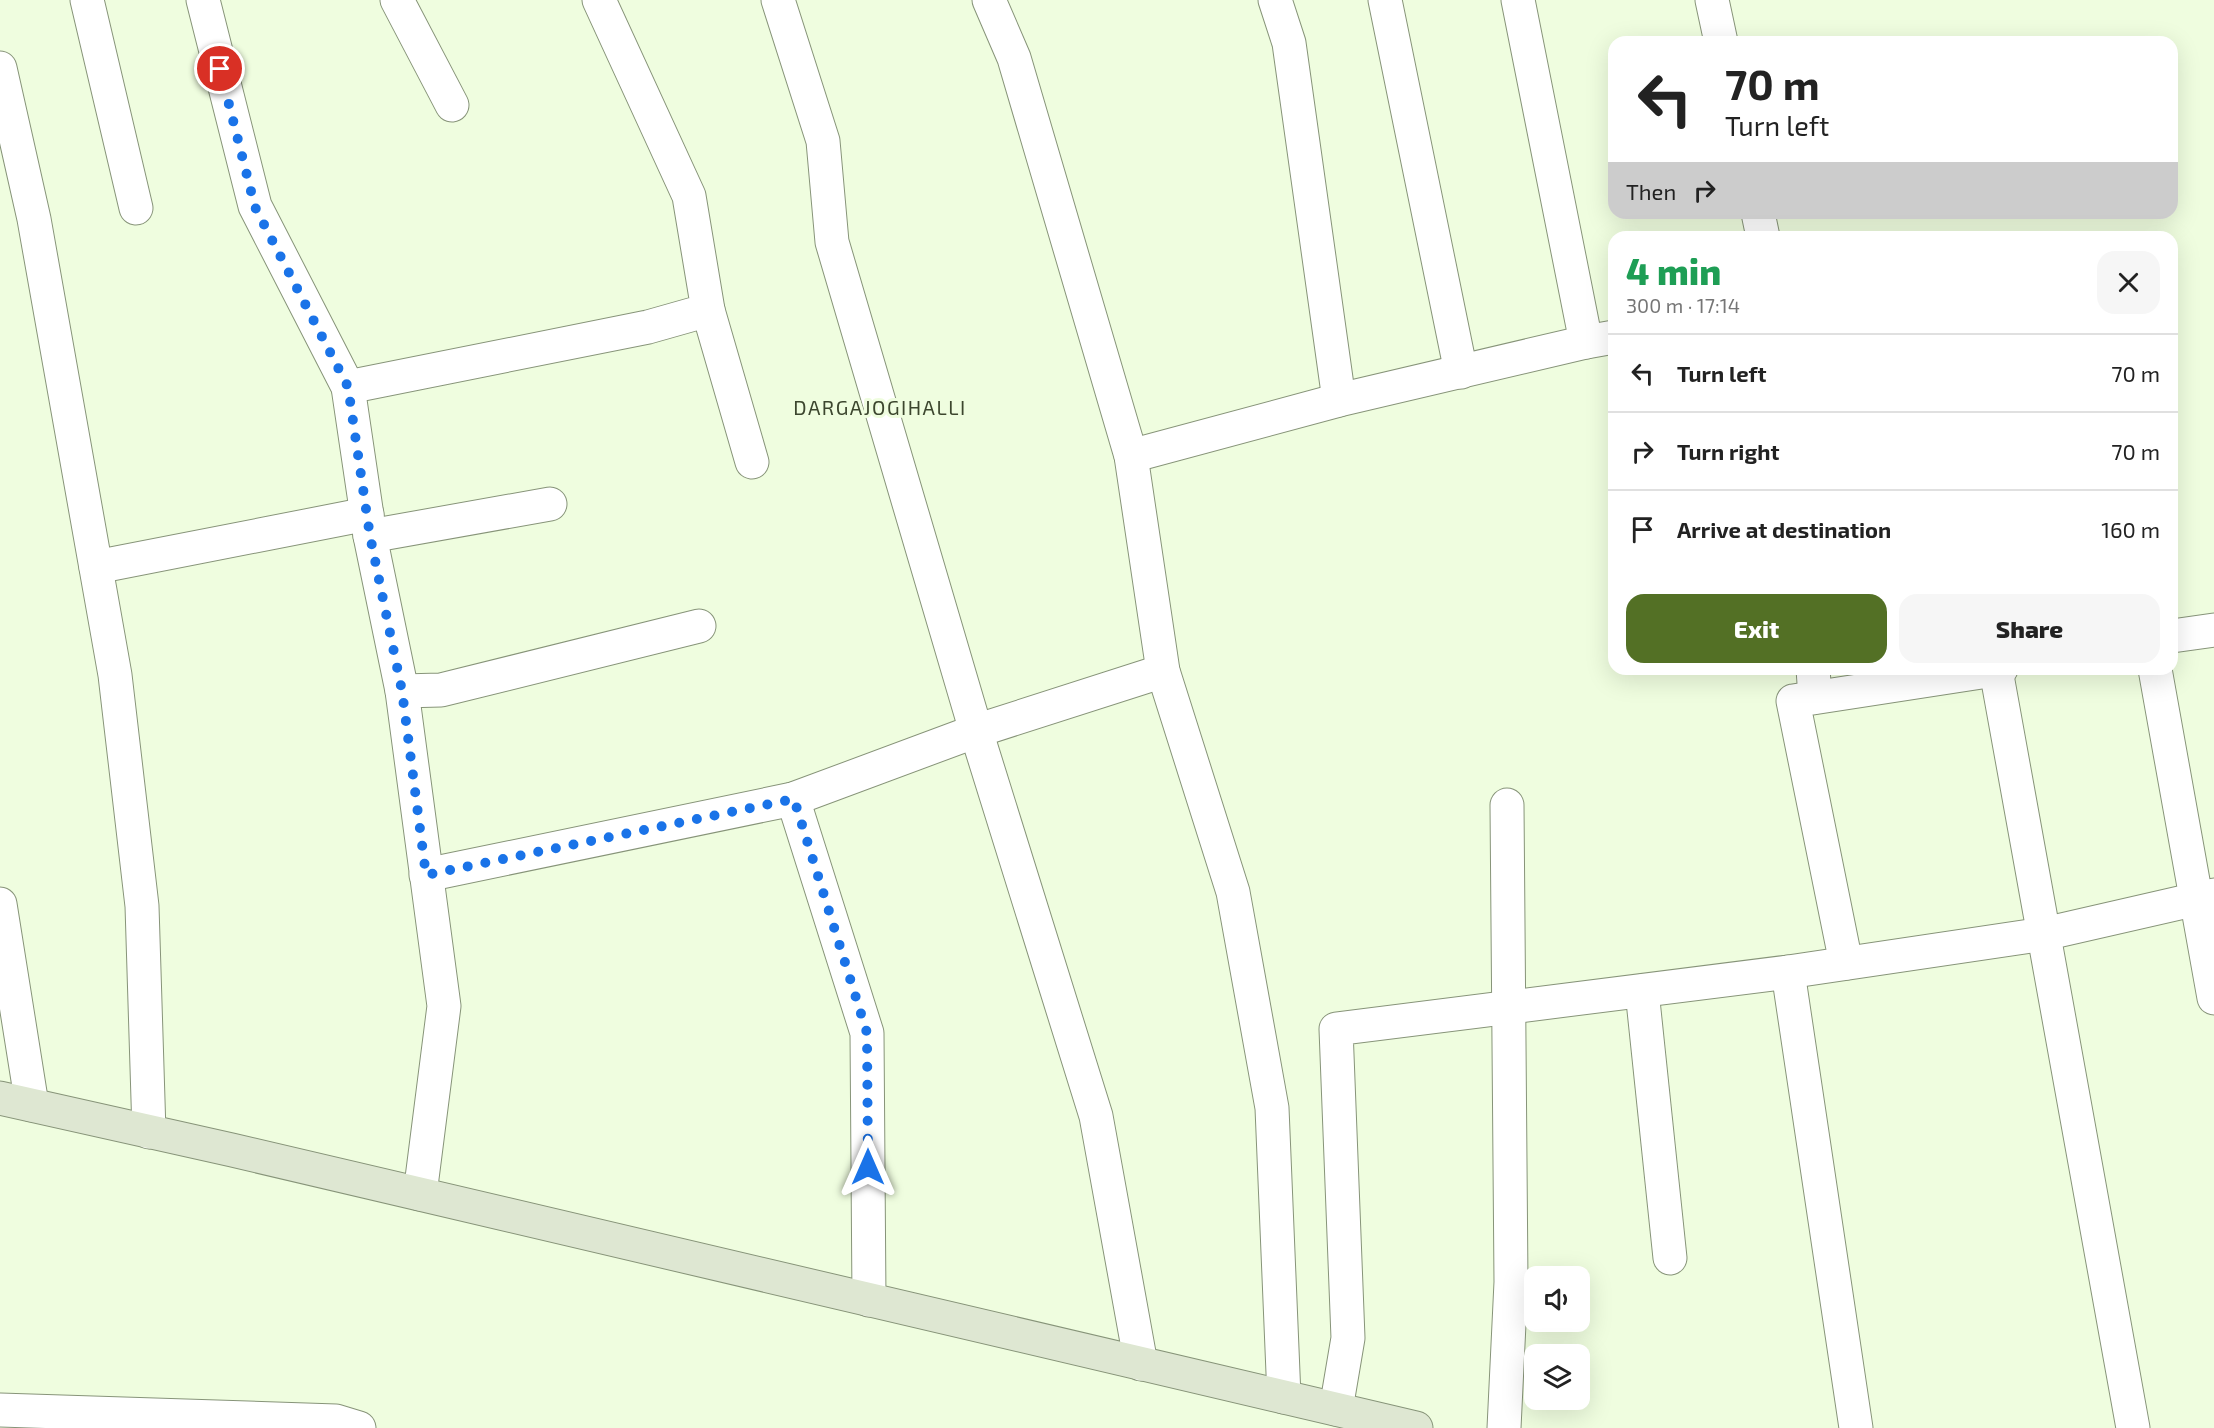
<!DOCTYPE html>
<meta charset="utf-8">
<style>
:root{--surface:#fff;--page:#f6f6f6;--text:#222;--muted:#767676;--line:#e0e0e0;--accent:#537025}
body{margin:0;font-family:"Exo 2",sans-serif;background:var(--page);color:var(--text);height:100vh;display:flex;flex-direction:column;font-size:22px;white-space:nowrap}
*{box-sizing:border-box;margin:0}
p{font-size:20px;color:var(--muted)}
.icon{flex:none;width:33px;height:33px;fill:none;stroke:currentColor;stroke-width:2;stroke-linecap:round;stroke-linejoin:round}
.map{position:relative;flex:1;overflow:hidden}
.side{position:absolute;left:1608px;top:231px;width:570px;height:444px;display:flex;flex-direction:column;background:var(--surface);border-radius:18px;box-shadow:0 6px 24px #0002}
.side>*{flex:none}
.top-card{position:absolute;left:1608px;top:36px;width:570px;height:183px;border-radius:18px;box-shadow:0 6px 24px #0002;background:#fff;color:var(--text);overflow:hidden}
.tools{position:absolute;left:1524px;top:1266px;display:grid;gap:12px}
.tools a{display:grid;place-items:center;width:66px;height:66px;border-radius:12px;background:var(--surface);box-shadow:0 6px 24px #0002;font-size:30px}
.pin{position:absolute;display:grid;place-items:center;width:51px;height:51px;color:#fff;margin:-26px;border:3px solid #fff;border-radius:50%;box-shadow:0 2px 6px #0007}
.me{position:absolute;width:66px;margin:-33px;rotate:0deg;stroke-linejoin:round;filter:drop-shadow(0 0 4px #0008)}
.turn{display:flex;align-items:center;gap:21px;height:126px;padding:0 18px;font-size:27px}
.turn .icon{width:78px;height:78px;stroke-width:2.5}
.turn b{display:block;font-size:42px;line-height:51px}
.then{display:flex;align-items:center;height:57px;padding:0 18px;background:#0003;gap:12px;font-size:22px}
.round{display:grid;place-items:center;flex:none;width:63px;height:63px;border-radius:18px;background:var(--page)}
.head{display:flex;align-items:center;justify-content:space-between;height:102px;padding:0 18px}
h1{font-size:36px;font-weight:800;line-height:45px;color:#1e9e55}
.cta{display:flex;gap:12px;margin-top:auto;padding:12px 18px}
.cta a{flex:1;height:69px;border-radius:18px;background:var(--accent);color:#fff;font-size:24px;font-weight:800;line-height:69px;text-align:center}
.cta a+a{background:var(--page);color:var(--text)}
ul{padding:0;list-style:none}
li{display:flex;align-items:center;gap:18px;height:78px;padding:0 18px;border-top:2px solid var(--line)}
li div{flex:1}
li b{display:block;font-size:22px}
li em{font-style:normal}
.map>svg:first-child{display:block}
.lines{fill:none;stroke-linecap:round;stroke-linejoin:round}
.street-casing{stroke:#879479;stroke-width:35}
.secondary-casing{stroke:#879479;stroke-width:35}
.street{stroke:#fff;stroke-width:33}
.secondary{stroke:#dee7d2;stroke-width:33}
.route{stroke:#1a73e8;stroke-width:10;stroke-dasharray:0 18}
.labels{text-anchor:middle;stroke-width:6;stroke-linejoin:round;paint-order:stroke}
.neighbourhood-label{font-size:20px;letter-spacing:1.5px;fill:#3c462e;stroke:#effddf}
</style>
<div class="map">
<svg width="2214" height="1428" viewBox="0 0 2214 1428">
<rect width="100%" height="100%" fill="#effddf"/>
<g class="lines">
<defs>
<g id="street">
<path d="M87 0 136 208"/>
<path d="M203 0 255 206 348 387 370 536 402 691 444 1006 420 1194"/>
<path d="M397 0 452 105"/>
<path d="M778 0 823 141 832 242 976 731 1096 1116 1141 1364"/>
<path d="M989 0 1014 58 1131 456 1163 671 1233 892 1272 1108 1284 1397"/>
<path d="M1275 0 1289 43 1339 400"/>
<path d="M1385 0 1461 372"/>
<path d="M1518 0 1586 342"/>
<path d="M1712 0 1721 42"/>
<path d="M0 68 34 219 115 675 142 906 149 1132"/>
<path d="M1758 213 1763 237"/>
<path d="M708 310 752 462"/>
<path d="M348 387 648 327 708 310 689 196 599 0"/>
<path d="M1131 456 1339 400 1586 342 1614 337"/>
<path d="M370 536 550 504"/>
<path d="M96 567 367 514"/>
<path d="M2172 636 2214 630"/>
<path d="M1813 669 1815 697"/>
<path d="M2155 669 2214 998"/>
<path d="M1996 670 2133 1428"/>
<path d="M402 691 441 690 699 626"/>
<path d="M793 799 867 1033 869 1300"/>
<path d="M426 875 793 799 976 731 1163 671"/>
<path d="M0 904 32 1105"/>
<path d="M1846 963 1793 701 2001 669"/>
<path d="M1788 972 1856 1428"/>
<path d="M1642 991 1670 1258"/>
<path d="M1336 1409 1348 1338 1336 1029 1788 972 2044 934 2214 895"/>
<path d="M0 1410 336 1421 359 1428"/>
<path d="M1504 1428 1511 1282 1507 805"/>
</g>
<path id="secondary" d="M0 1098 232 1150 1416 1428"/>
</defs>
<!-- street casing -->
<use href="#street" class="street-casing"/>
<!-- secondary casing -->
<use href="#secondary" class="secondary-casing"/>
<!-- street -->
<use href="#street" class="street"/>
<!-- secondary -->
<use href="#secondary" class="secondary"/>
</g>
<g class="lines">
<!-- route -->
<path class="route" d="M220 69 255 207 348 387 370 536 402 691 426 875 794 799 867 1033 868 1167"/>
</g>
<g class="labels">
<!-- neighbourhood labels -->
<g class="neighbourhood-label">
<text x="880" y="415">DARGAJOGIHALLI</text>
</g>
</g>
</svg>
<div class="tools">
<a><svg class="icon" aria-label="sound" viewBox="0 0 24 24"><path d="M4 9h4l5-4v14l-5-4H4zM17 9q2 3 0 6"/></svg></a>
<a><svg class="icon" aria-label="layers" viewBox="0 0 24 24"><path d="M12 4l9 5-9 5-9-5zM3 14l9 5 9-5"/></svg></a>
</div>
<div class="pin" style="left:220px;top:69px;background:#d93025"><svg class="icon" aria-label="arrive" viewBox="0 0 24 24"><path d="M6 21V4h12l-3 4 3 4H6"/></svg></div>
<svg class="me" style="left:868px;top:1167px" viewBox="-20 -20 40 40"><path d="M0-17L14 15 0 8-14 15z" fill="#1a73e8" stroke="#fff" stroke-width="4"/></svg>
<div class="top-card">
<div class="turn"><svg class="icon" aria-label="left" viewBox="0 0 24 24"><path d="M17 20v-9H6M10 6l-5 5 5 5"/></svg><div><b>70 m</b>Turn left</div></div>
<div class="then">Then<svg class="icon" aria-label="right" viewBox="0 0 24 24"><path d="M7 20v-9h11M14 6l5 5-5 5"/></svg></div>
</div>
<section class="side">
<div class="head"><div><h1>4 min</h1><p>300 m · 17:14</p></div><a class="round"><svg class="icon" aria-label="close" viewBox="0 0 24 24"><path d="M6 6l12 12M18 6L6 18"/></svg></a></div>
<ul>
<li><svg class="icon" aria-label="left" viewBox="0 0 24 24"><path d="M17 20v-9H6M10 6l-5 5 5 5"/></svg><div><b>Turn left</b></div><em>70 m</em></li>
<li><svg class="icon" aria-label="right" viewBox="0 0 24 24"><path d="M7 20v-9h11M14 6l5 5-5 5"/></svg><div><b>Turn right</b></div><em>70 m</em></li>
<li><svg class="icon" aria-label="arrive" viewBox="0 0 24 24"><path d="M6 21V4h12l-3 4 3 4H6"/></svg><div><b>Arrive at destination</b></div><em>160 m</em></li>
</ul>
<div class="cta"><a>Exit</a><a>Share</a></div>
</section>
</div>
